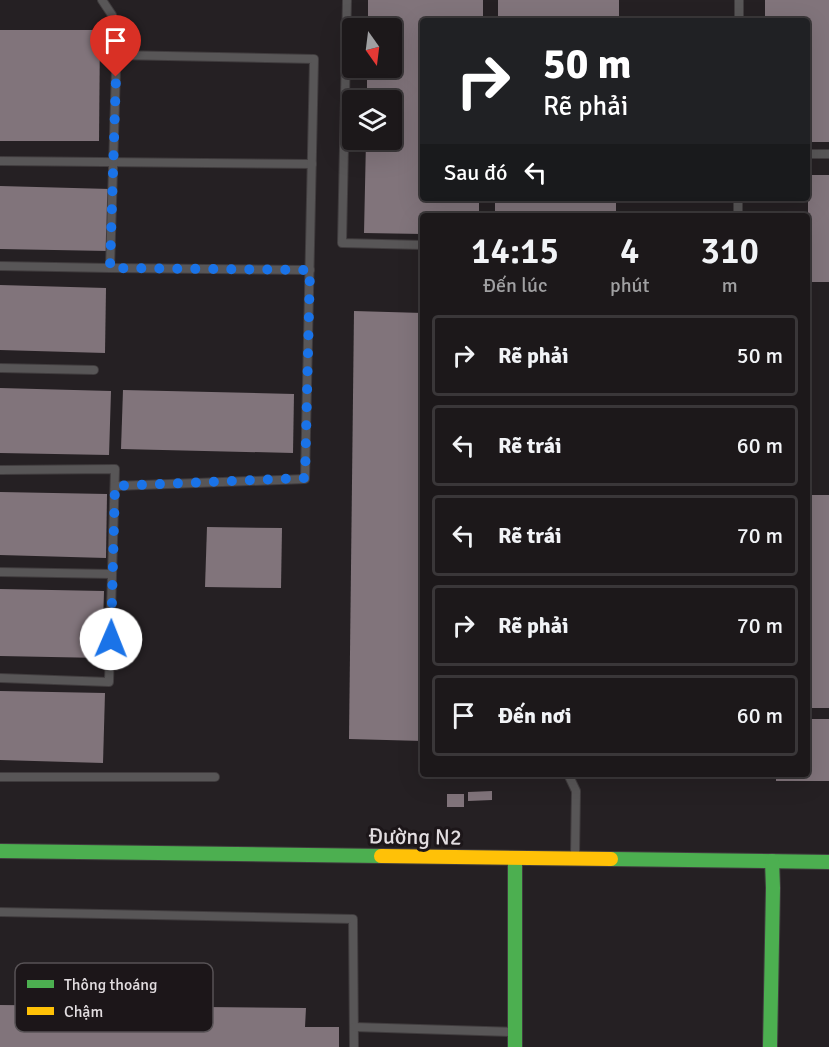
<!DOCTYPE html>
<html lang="vi">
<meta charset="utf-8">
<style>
:root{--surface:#1c181a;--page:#252123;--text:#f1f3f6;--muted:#a0a0a2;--line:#3a3739}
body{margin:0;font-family:Signika,sans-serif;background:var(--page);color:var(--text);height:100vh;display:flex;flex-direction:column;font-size:22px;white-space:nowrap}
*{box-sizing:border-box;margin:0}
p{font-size:20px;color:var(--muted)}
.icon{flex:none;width:33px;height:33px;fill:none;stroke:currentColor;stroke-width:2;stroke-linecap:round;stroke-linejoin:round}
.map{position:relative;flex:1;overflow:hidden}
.side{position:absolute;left:420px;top:213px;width:390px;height:564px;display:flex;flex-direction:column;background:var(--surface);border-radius:6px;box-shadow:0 6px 24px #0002,0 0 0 2px var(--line)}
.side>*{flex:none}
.guide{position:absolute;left:420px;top:18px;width:390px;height:183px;border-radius:6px;box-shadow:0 6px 24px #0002,0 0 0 2px var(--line);background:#202124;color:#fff;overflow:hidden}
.needle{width:39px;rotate:166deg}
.buttons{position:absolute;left:342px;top:18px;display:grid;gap:12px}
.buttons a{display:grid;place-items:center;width:60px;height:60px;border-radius:6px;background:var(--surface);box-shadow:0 6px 24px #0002,0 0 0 2px var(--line);font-size:30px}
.pin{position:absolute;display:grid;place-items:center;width:51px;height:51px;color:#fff;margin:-62px -26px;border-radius:50% 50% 50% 0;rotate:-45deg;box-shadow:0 0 6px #0007}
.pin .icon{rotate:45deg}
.me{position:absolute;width:66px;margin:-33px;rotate:1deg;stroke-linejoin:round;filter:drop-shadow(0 0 4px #0008)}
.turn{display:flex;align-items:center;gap:21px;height:126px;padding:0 24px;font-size:27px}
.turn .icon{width:78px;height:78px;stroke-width:2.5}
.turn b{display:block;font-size:42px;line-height:51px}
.then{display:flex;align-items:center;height:57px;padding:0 24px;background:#0003;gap:12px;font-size:22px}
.eta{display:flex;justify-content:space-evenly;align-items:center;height:102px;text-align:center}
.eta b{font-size:36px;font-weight:600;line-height:42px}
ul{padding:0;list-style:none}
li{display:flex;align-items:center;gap:18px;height:81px;margin:0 12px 9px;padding:0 12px;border:3px solid var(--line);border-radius:6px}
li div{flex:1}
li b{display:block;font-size:22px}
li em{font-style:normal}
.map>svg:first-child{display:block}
.building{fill:#81747b}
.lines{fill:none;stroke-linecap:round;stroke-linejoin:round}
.lane-casing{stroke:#403c3e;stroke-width:10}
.fast-casing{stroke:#403c3e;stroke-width:16}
.slow-casing{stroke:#403c3e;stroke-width:16}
.lane{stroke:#585657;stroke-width:8}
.fast{stroke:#4caf50;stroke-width:14}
.slow{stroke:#ffc107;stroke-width:14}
.route{stroke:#1a73e8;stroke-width:10;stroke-dasharray:0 18}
.labels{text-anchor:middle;stroke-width:6;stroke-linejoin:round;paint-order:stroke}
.street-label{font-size:22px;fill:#e2dde0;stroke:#1c1619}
.key{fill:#1c1619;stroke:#575255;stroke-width:1.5}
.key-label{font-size:16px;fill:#e2dde0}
</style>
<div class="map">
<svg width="829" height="1047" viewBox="0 0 829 1047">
<rect width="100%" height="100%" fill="#252023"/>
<!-- building -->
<g class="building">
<path d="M368 0H483V21H423V198H479V216H423V234L364 233 366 140H392V100H367V68H392V28H368Z"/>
<rect x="498" y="0" width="121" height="21"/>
<path d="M765 0H829V142H807V21H765Z"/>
<path d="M0 30H100L99 141H0Z"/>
<rect x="808" y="175" width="21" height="107"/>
<path d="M0 186 110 189 108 251 0 249Z"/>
<rect x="495" y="198" width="121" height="18"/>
<path d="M0 285 106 288 105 353 0 350Z"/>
<path d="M354 311 423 313V741L349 739Z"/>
<path d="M0 388 111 391 109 455 0 453Z"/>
<path d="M123 390 294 394 293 453 121 449Z"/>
<path d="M0 492 107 494 106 558 0 555Z"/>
<rect x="807" y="495" width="22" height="213"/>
<path d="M207 527 282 528 281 588 205 587Z"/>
<path d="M0 589 104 591 102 658 0 656Z"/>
<path d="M0 691 105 693 103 763 0 760Z"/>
<path d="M807 719H829V781H776V774H807Z"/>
<path d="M492 791V800L468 801V792Z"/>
<rect x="447" y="794" width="17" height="13"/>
<path d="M0 1005 306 1008 305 1027H339V1047H0Z"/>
</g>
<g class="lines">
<defs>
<g id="lane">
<path d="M347 0 342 243 423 245"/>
<path d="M739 21V0"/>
<path d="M807 154H829"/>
<path d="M0 161 312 164"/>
<path d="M738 216V198"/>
<path d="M0 266 110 268 117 36 112 15 102 0"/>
<path d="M110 268 310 270"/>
<path d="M0 368 94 370"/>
<path d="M0 470 115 469 109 682 0 678"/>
<path d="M115 486 305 479 314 59 116 55"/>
<path d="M0 572 112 574"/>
<path d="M568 774 576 791 575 856"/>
<path d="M0 777H215"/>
<path d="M0 912 353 919 354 1047"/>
<path d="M354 1027 514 1032"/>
</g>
<g id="fast">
<path d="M0 851 381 856"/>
<path d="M515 858V1047"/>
<path d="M611 859 829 862"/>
<path d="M770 1047 773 888 772 861"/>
</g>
<path id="slow" d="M381 856 611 859"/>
</defs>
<!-- lane casing -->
<use href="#lane" class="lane-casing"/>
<!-- fast casing -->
<use href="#fast" class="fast-casing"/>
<!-- slow casing -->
<use href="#slow" class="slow-casing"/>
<!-- lane -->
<use href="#lane" class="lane"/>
<!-- fast -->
<use href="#fast" class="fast"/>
<!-- slow -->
<use href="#slow" class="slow"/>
</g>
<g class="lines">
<!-- route -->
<path class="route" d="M111 639 115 486 305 478 310 270 110 268 116 77"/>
</g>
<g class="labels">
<!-- street labels -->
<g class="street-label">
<text transform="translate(415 836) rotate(1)" y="8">Đường N2</text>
</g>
</g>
<!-- legend -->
<rect x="15" y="963" width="198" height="69" rx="9" class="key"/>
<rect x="27" y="980" width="27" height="8" fill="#4caf50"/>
<rect x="27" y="1007" width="27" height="8" fill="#ffc107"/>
<g class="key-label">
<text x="64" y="990">Thông thoáng</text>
<text x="64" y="1017">Chậm</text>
</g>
</svg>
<div class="buttons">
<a><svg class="needle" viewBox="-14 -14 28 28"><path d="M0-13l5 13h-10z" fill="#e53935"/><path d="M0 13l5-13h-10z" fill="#a0a0a2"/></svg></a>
<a><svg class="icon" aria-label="layers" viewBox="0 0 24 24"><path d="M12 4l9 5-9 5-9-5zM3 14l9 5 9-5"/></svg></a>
</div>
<div class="pin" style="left:116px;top:77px;background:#d93025"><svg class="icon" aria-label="arrive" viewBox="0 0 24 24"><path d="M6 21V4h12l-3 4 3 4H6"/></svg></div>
<svg class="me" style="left:111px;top:639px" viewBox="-20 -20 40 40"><circle r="19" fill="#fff"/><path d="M0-13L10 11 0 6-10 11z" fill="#1a73e8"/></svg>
<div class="guide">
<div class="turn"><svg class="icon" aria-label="right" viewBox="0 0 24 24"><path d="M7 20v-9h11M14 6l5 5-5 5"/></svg><div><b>50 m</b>Rẽ phải</div></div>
<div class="then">Sau đó<svg class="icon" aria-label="left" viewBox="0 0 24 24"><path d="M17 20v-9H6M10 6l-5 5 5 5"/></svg></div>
</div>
<section class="side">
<div class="eta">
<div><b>14:15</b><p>Đến lúc</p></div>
<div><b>4</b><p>phút</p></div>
<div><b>310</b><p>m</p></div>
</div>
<ul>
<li><svg class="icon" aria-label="right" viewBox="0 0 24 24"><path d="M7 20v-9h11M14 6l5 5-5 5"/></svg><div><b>Rẽ phải</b></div><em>50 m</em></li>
<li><svg class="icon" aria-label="left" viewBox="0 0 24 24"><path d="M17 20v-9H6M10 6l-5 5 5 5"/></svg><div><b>Rẽ trái</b></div><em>60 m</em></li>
<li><svg class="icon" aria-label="left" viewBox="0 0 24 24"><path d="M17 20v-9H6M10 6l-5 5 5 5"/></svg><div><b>Rẽ trái</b></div><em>70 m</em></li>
<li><svg class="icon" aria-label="right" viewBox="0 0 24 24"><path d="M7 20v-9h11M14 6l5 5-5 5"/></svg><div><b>Rẽ phải</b></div><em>70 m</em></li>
<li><svg class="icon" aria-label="arrive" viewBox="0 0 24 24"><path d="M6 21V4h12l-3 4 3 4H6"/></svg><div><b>Đến nơi</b></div><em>60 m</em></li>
</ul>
</section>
</div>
